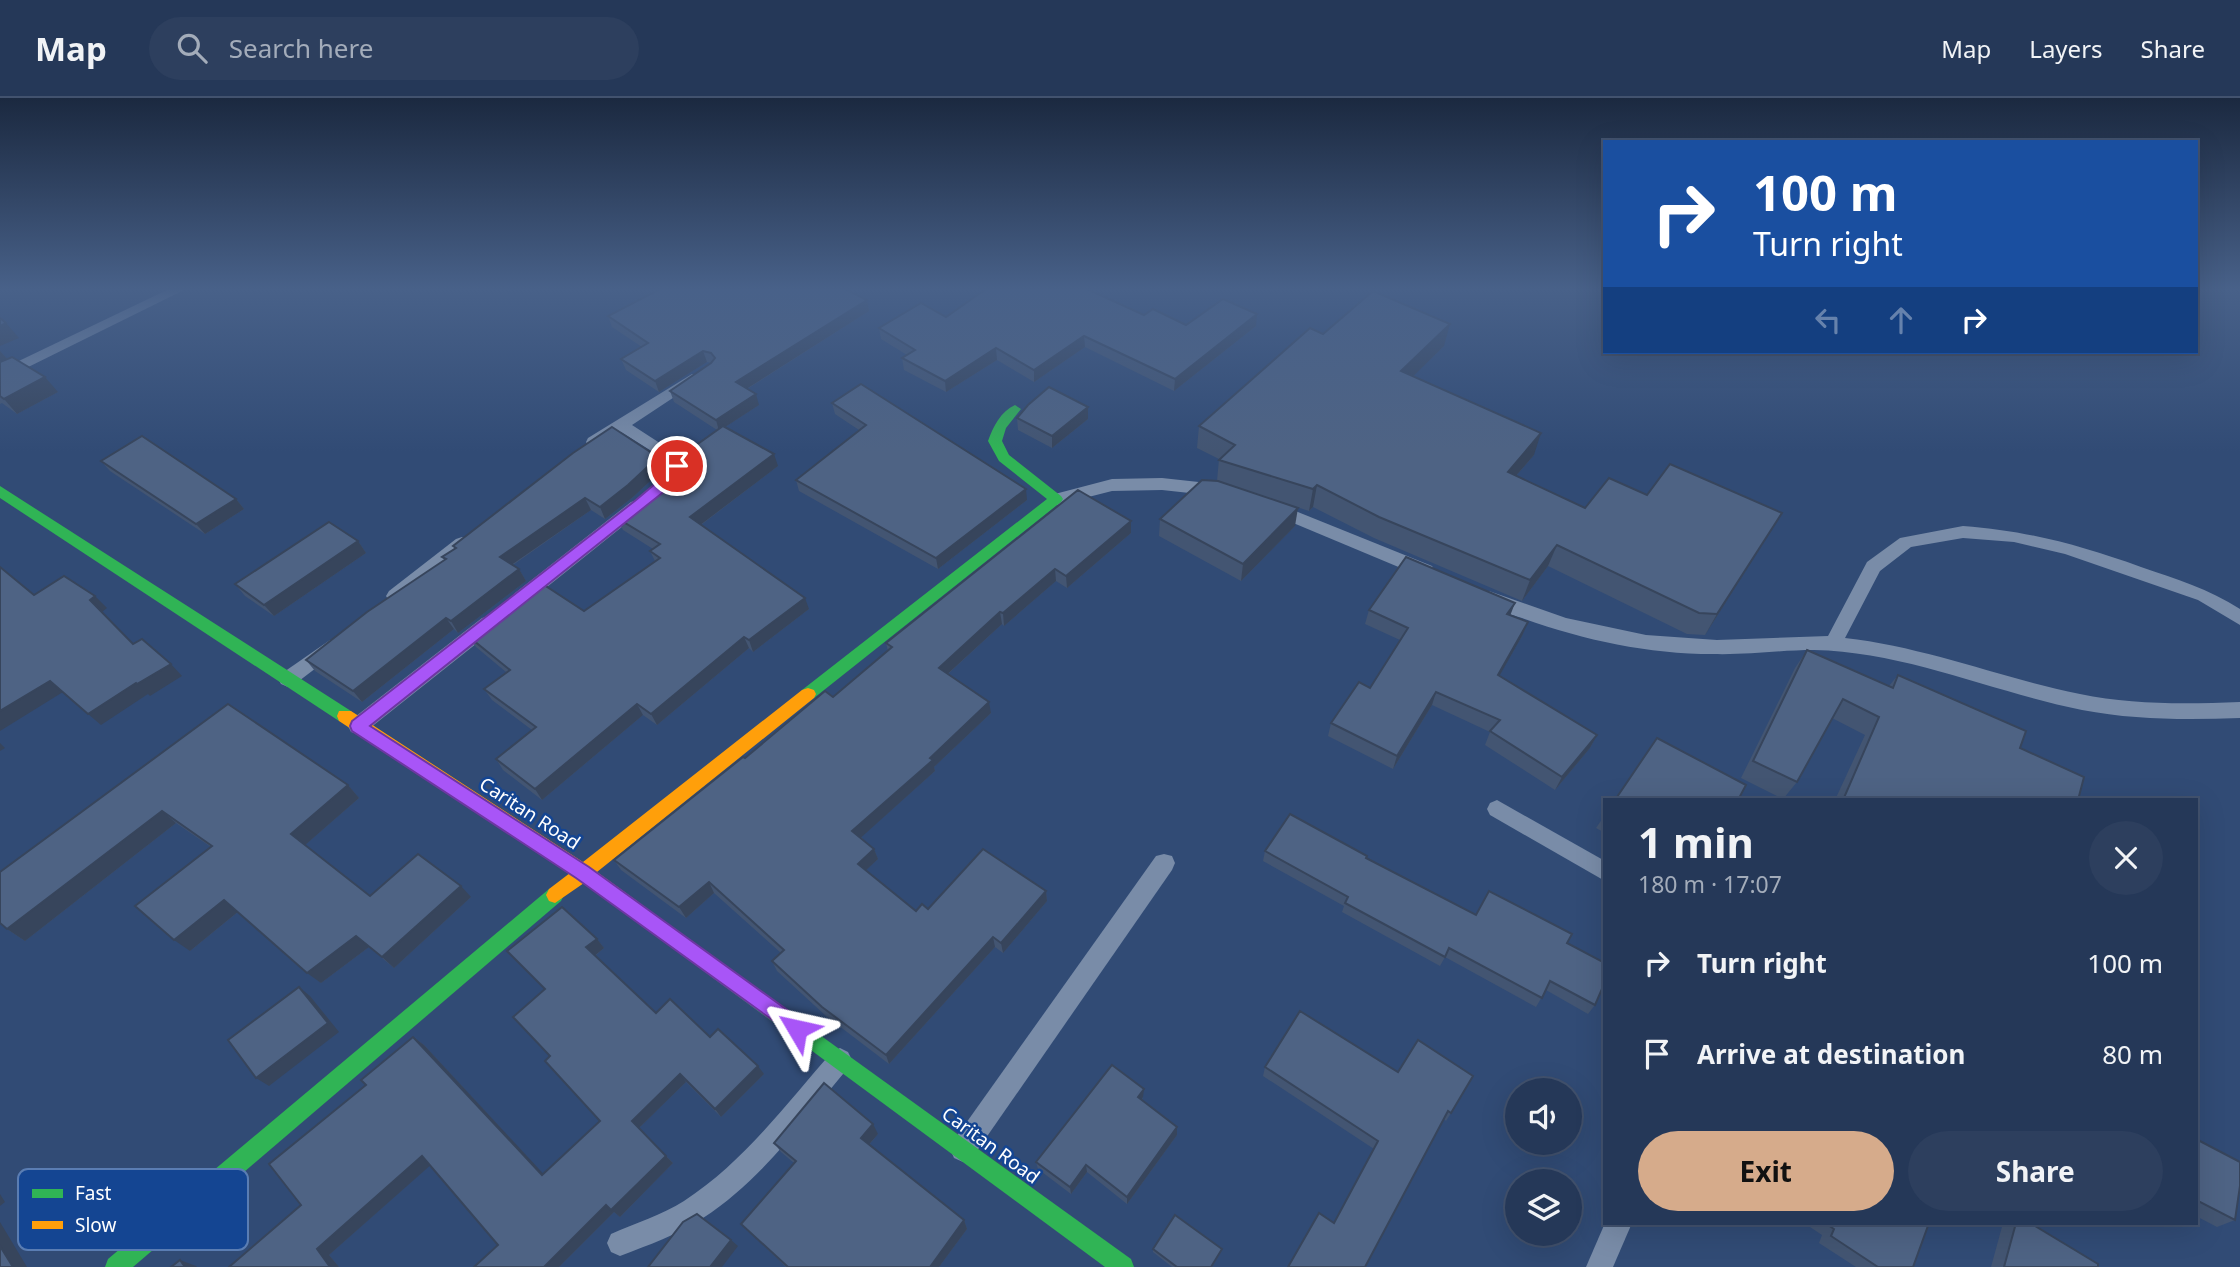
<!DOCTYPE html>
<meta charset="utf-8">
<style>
:root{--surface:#253858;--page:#2d3f5e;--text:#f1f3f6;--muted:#a3acba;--line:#42526e;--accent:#d6ab8b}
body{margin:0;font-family:"Noto Sans",sans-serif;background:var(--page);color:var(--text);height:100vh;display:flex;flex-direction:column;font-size:26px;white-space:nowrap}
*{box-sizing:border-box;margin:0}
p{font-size:23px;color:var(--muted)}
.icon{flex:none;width:38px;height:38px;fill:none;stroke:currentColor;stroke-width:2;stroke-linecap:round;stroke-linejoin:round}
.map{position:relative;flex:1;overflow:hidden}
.side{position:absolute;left:1603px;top:700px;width:595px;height:427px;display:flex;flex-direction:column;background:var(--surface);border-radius:0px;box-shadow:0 7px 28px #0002,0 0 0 2px var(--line)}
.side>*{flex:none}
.top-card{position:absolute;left:1603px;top:42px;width:595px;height:214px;border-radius:0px;box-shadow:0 7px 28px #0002,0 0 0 2px var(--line);background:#1a4fa0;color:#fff;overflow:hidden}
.tools{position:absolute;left:1505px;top:980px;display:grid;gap:14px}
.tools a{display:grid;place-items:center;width:77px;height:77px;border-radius:50%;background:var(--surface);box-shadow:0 7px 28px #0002,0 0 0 2px var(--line);font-size:35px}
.pin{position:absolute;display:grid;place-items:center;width:60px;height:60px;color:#fff;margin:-30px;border:4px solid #fff;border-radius:50%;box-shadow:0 2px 7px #0007}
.me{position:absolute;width:77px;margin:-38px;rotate:306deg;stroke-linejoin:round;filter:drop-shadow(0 0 5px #0008)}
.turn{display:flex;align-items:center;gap:24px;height:147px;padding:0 35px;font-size:32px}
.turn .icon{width:91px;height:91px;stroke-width:2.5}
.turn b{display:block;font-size:49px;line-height:60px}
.lanes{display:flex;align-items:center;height:66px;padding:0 35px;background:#0003;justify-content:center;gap:35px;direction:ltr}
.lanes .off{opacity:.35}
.round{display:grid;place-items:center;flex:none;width:74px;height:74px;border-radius:37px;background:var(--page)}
.summary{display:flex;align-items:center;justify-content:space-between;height:119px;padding:0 35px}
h1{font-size:42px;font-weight:700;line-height:52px}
.cta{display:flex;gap:14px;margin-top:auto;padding:14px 35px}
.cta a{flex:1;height:80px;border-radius:42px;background:var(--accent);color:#111;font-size:28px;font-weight:700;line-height:80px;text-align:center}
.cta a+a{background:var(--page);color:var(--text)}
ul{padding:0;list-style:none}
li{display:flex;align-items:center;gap:21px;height:91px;padding:0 35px}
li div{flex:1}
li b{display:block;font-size:26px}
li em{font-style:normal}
header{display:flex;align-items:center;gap:42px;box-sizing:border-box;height:98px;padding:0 35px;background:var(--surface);border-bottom:2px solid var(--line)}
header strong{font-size:33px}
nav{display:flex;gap:38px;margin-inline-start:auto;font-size:24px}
.search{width:490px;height:63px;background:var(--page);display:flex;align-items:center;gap:18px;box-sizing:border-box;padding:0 24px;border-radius:38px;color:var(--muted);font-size:26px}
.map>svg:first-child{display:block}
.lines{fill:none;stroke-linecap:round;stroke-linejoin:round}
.lane{fill:#798ca8;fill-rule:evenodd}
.fast{fill:#30b455;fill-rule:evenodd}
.slow{fill:#ff9f0a;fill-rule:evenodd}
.wall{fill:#435572}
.shaded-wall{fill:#37455c}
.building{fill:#4e6384;stroke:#37455c;stroke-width:2}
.route{fill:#a855f7;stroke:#6d37a1;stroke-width:2}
.labels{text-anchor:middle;stroke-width:5;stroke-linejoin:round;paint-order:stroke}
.street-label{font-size:19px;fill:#fff;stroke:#144592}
.key{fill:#144592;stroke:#5a7db3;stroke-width:2}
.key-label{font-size:19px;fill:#fff}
</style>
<header>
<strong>Map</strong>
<div class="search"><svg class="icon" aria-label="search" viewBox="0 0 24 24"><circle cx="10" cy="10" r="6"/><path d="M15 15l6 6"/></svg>Search here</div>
<nav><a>Map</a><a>Layers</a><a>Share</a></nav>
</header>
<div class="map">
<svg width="2240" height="1169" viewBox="0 0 2240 1169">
<rect width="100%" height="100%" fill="#314b75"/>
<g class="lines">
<!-- lane -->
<g class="lane">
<path d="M169 191H186L0 283V272Z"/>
<path d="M692 276 697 278 700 281 697 284 632 327 686 362C681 374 676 388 663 392L655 386 669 364 621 334 600 348H588L586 344 588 340Z"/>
<path d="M1162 380 1217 386 1225 392 1217 398 1162 392 1112 393 1057 407 1049 401 1051 397 1112 381Z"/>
<path d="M637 402 646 408 643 412 527 505H515L512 500 515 495 631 404Z"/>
<path d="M1273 404 1432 468 1435 473 1432 478H1420L1267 414 1264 410Z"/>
<path d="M1963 428C2029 433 2079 447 2141 469 2176 481 2209 491 2240 511V527L2198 502 2065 456 2014 444 1963 440 1911 449 1880 473 1845 540C1926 549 2001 580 2080 596 2132 607 2187 606 2240 604V620C2187 622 2134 622 2082 612 1992 594 1907 554 1814 552 1780 552 1747 557 1713 556 1648 556 1583 542 1522 520 1510 516 1486 511 1480 500L1483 495 1489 493 1566 520 1646 537 1717 542 1828 538 1867 464 1900 440Z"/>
<path d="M462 439 468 441 471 445 468 449 401 503H389L386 498 389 493 456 441Z"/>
<path d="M489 518 496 520 498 525 496 530 365 634 358 636 351 634 348 628 351 622 482 520Z"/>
<path d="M330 542 337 544 339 549 337 554 295 586 288 589 281 586 278 581 281 576Z"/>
<path d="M1497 702 1605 763V783L1490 717 1487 711 1490 705Z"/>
<path d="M1164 756 1172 758 1175 765 1172 772 972 1060 963 1064 954 1060 950 1051 954 1042 1156 758Z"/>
<path d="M840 950 848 954 852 962 848 970C803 1023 762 1082 703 1120 678 1137 648 1147 620 1158L611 1154 607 1145 611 1136C635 1125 662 1117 684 1103 744 1064 786 1006 832 954Z"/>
<path d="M1605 1125H1632L1613 1169H1586Z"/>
</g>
<!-- fast -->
<g class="fast">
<path d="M1015 307 1021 311 1006 330 1002 343 1009 357 1061 398 1063 401 1061 404 814 600H802L800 596 802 592 1047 401 999 363 988 343C993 329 1001 313 1015 307Z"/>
<path d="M0 388 351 613 353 618 351 623H339L0 400Z"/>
<path d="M555 789 561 791 564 797 561 803 133 1169H105L108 1161 549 791Z"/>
<path d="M631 801 1131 1161 1134 1169H1105L625 815 622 809 625 803Z"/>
</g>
<!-- slow -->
<path class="slow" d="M808 590 814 592 816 596 814 600 597 774 637 803 640 809 637 815 631 817 584 785 555 805 549 803 546 797 549 791 570 775 339 623 337 618 339 613H351L583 764 802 592Z"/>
</g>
<!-- wall -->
<g class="wall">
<path d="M867 202 869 213 747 291 759 307 725 329 778 368 701 427 809 511 753 554 749 550 657 627 643 617 542 702 503 672 496 661 532 632 492 602 484 591 506 574 476 549 468 538 584 513 655 463 650 453 653 451 623 432 617 420 717 332 674 304 670 293 711 265 707 264 659 294 626 272 621 261 642 249 612 229 608 218Z"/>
<path d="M1144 217 1186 227 1256 228 1174 293 1085 249 1034 284 997 262 946 294 904 272 902 260 907 257 881 241 879 230 946 219Z"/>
<path d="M1323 236 1444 248 1413 278 1534 357 1516 378 1585 410 1647 397 1769 436 1705 537 1687 536 1548 468 1522 503 1374 440 1313 409 1309 413 1254 395 1295 428 1241 483 1159 438 1160 421 1217 383 1219 361 1197 350 1199 328Z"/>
<path d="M0 253 7 261 58 294 17 316 2 305 0 306Z"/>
<path d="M832 305 1027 402 938 471 799 393 796 382 859 332 835 316Z"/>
<path d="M1088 309V321L1052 350 1018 332 1017 320Z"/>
<path d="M101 363 236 401 244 411 205 436 110 373Z"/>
<path d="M663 371 633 399 605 421 591 412 513 467 519 471 526 483 458 535 454 531 362 604 315 573 306 562 445 462 442 459 455 450 453 448Z"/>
<path d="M1131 423V435L1067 490 1056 483 1004 528 1002 526 948 576 991 615 934 669 935 673 861 739 874 751 878 761 866 772 916 813 1046 793 1047 803 1003 855 995 849 889 966 826 918 777 873 772 863 781 855 714 795 686 820 621 772 614 762 745 660 833 599 888 553 886 545Z"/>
<path d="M358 443 366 455 274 518 245 498 235 486Z"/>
<path d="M1369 512 1510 517 1528 524 1522 538 1499 578 1597 637 1590 650 1555 692 1485 647 1490 634 1432 607 1393 671 1328 638 1331 625 1370 590 1400 542 1365 526Z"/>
<path d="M1807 552 1889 588 1898 577 2020 650 2078 702H1835L1865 637 1832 620 1797 684 1783 701 1741 680 1795 570Z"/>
<path d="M228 606 348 687 359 700 305 747 370 798 471 799 394 870 369 849 321 885 238 814 190 853 211 749 176 725 25 843 7 831Z"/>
<path d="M1605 717V735L1596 730Z"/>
<path d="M1265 753 1367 760 1476 817 1567 845 1595 907 1588 916 1546 892 1536 909 1445 859 1440 868 1342 814 1344 808 1263 763Z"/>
<path d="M597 841 604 850 595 858 656 915 710 939 764 976 721 1019 686 984 639 1030 673 1065 620 1119 614 1114 559 1169 498 1147 430 1067 329 1157 339 1169H229L301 1107 366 987 413 939 424 947 543 1076 600 1023 550 958 545 891 507 853Z"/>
<path d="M1300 913 1451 1015 1446 1023 1444 1021 1334 1125 1374 1051 1263 978 1265 969Z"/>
<path d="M1143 999 1142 1002 1177 1029V1037L1127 1106 1087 1074 1071 1096 1038 1071 1036 1064Z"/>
<path d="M878 1036 869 1047 964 1122 967 1131 939 1169H786L741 1126 794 1065 781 1054 774 1045Z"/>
<path d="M2196 1041 2235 1122 2217 1129 2196 1118Z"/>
<path d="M1804 1125H1929L1913 1169H1856L1819 1145 1822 1137Z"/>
<path d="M2003 1125H2030L2098 1169H1991Z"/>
<path d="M1153 1151 1221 1154 1212 1169H1172L1153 1154Z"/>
</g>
<!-- shaded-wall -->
<g class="shaded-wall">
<path d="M867 202 869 213 740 295 736 284Z"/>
<path d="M1257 216 1256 228 1174 293 1175 281Z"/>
<path d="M6 225 19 240 0 248V228Z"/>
<path d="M1450 226 1444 248 1396 295 1401 273Z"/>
<path d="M1084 238 1085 249 1034 284V272Z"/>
<path d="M996 250 997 262 946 294 945 283Z"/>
<path d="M0 253 10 264 0 270Z"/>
<path d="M703 253 707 264 659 294 655 283Z"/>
<path d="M45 279 58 294 17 316 4 301Z"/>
<path d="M756 296 759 307 719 333 716 322Z"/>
<path d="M1088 309V321L1052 350V338Z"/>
<path d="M1541 335 1534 357 1500 396 1508 374Z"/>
<path d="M774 356 778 368 695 431 690 419Z"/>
<path d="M658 359 663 371 633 399 605 421 600 409Z"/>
<path d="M1317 387 1313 409 1309 413 1313 391Z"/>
<path d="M1026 391 1027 402 938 471 936 460Z"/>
<path d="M585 400 591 412 507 470 500 459Z"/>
<path d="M236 401 244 411 205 436 196 426Z"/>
<path d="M1298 410 1295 428 1241 483 1243 466Z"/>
<path d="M1782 415 1769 436 1705 537 1717 516Z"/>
<path d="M1131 423V435L1067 490 1066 478Z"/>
<path d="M358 443 366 455 274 518 264 507Z"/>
<path d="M1557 447 1548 468 1522 503 1530 482Z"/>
<path d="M519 471 526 483 458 535 451 523Z"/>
<path d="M1055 471 1056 483 1004 528 1003 515Z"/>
<path d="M95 498 107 510 102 514 90 502Z"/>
<path d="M805 500 809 511 753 554 749 542Z"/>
<path d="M1515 505 1510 518 1507 516Z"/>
<path d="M1000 514 1002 526 941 582 939 570Z"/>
<path d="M446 520 454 531 362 604 353 593Z"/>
<path d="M1528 524 1522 538 1492 591 1498 577Z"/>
<path d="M744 539 749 550 657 627 651 616Z"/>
<path d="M171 566 182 578 150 598 148 596 101 627 88 616 136 585Z"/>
<path d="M50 583 63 594 0 633V613Z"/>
<path d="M1436 594 1432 607 1393 671 1397 658Z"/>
<path d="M989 604 991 615 934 669 935 673 856 744 852 733Z"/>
<path d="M637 606 643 617 542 702 535 691Z"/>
<path d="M1597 637 1590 650 1555 692 1562 679Z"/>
<path d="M0 645 5 650 0 653Z"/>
<path d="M348 687 359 700 304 748 291 736Z"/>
<path d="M162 713 176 725 25 843 7 831Z"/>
<path d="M874 751 878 761 862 776 858 766Z"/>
<path d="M709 784 714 795 686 820 679 809Z"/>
<path d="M461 788 471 799 394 870 382 859Z"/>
<path d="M1046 793 1047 803 1003 855 1001 845Z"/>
<path d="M224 802 239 813 190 853 174 842Z"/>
<path d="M356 838 369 849 321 885 307 875Z"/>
<path d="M993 839 995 849 889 966 886 957Z"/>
<path d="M597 841 604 850 593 859 586 849Z"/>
<path d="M299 889 310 898 339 934 269 988 256 980Z"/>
<path d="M413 939 424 947 551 1084 542 1077Z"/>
<path d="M758 968 764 976 721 1019 715 1011Z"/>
<path d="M680 976 686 984 639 1030 632 1023Z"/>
<path d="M1144 991 1143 999 1138 1007V999Z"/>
<path d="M873 1026 878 1036 866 1050 861 1040Z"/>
<path d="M1177 1029V1037L1127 1106V1099Z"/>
<path d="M422 1058 433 1065 329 1157 339 1169H330L317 1151Z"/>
<path d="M666 1058 673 1065 620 1119 614 1114 559 1169H544L606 1107Z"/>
<path d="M1086 1067 1087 1074 1071 1096 1070 1089Z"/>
<path d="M0 1096 5 1104 0 1108Z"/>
<path d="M964 1122 967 1131 939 1169H930Z"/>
<path d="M0 1124 27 1169H13L0 1148Z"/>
<path d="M731 1142 738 1148 722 1169H710Z"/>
<path d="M180 1162 196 1168 197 1169H185Z"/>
</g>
<!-- building -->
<g class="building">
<path d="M660 191H845L867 202 736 284 756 296 716 322 670 293 711 265 715 260 711 255 703 253 655 283 621 261 648 245 608 218Z"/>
<path d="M986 191H1087L1144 217 1153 211 1186 227 1223 201 1257 216 1175 281 1084 238 1034 272 996 250 945 283 902 260 915 252 879 230 921 205 946 219Z"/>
<path d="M1373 193 1450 226 1401 273 1541 335 1508 374 1585 410 1609 380 1647 397 1670 366 1782 415 1717 516 1699 515 1557 447 1530 482 1379 419 1317 387 1313 391 1219 362 1235 347 1199 328 1310 230 1323 236Z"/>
<path d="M0 220 6 225 0 228Z"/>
<path d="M12 259 45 279 4 301 0 298V264Z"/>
<path d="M861 286 1026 391 936 460 796 382 866 327 832 305Z"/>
<path d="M1049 289 1088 309 1052 338 1017 320 1028 307Z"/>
<path d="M723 328 774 356 690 419 805 500 749 542 744 539 651 616 637 606 535 691 496 661 536 629 484 591 510 572 468 538 538 483 584 513 660 460 650 453 660 446 617 420 675 370 681 358Z"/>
<path d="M612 329 658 359 628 387 600 409 585 400 500 459 519 471 451 523 446 520 353 593 306 562 367 514 446 461 442 459 456 450 453 448 573 355Z"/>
<path d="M142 338 236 401 196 426 101 363Z"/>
<path d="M1202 382 1218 383 1298 410 1243 466 1160 421Z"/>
<path d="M1078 392 1131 423 1066 478 1055 471 1003 515 1000 514 939 570 989 604 930 660 933 662 852 733 874 751 858 766 916 813 922 806 928 811 983 751 1046 793 1001 845 993 839 886 957 822 909 772 863 784 852 709 784 679 809 614 762 743 659 745 660 825 593 833 599 892 549 886 545Z"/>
<path d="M329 424 358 443 264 507 235 486Z"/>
<path d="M1406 459 1515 505 1507 516 1528 524 1498 577 1597 637 1562 679 1490 633 1500 622 1436 594 1397 658 1331 625 1359 584 1370 590 1408 530 1369 512Z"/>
<path d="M0 469 34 497 64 478 95 498 90 502 133 546 142 541 171 566 137 586 136 585 88 616 50 583 0 613Z"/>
<path d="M1807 552 1893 590 1898 577 2026 633 2020 650 2084 679 2078 702H1843L1879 619 1843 601 1797 684 1753 663Z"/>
<path d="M228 606 348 687 291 736 370 798 418 756 461 788 382 859 356 838 307 875 224 802 174 842 135 808 212 748 162 713 7 831 0 825V774Z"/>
<path d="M1657 640 1746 687 1738 702H1615Z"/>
<path d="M1290 716 1367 758 1366 760 1476 817 1489 793 1572 836 1567 845 1605 865V884L1595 907 1550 883 1542 900 1449 850 1445 859 1345 805 1348 799 1265 753Z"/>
<path d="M562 809 597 841 586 849 656 915 670 901 710 939 718 931 758 968 715 1011 680 976 632 1023 666 1058 611 1112 606 1107 544 1169H474L498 1147 422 1058 317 1151 330 1169H229L301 1107 269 1066 366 987 361 982 413 939 542 1077 600 1023 545 963 550 958 513 919 545 891 507 853Z"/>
<path d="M299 889 328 925 256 980 228 942Z"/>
<path d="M1300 913 1398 974 1418 942 1473 978 1451 1015 1448 1013 1365 1169H1288L1319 1115 1334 1125 1378 1043 1265 969Z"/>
<path d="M1112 967 1144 991 1138 999 1177 1029 1127 1099 1086 1067 1070 1089 1036 1064Z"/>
<path d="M824 985 873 1026 861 1040 964 1122 930 1169H788L741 1126 796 1063 774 1045Z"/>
<path d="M2196 1041 2240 1064V1088L2235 1122 2196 1102Z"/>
<path d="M697 1116 731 1142 710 1169H648L683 1124Z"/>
<path d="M1175 1117 1222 1151 1211 1169H1177L1153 1151Z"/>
<path d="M1825 1125H1929L1913 1169H1878L1831 1138 1834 1131Z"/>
<path d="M2016 1125H2030L2098 1166V1169H2004Z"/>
<path d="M0 1148 13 1169H0Z"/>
<path d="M180 1162 185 1169H171Z"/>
</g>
<!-- sky -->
<linearGradient id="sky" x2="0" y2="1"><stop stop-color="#1b2940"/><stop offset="0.54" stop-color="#486189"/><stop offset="1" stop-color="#486189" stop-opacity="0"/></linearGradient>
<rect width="2240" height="354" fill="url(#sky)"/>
<!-- route -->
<path class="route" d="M677 363 684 368 666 392 370 628 589 769 804 924 807 931 804 938 797 940 576 780 352 633 350 628 352 623 636 402 656 385 672 364Z"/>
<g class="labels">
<!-- street labels -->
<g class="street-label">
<text transform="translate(530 715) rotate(33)" y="7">Caritan Road</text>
<text transform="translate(991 1047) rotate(36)" y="7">Caritan Road</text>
</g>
</g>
<!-- legend -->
<rect x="18" y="1071" width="230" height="81" rx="10" class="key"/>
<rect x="32" y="1091" width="31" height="9" fill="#30b455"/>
<rect x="32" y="1123" width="31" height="8" fill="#ff9f0a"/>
<g class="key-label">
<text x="75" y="1102">Fast</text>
<text x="75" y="1134">Slow</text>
</g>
</svg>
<div class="tools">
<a><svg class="icon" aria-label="sound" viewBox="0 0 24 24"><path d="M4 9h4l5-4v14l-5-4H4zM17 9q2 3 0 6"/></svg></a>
<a><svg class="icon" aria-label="layers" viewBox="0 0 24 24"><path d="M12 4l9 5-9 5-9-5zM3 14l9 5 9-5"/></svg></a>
</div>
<div class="pin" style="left:677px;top:368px;background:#d93025"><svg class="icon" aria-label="arrive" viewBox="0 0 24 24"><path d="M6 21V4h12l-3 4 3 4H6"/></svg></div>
<svg class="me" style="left:797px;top:931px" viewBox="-20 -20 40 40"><path d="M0-17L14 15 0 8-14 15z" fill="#a855f7" stroke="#fff" stroke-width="4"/></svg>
<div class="top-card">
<div class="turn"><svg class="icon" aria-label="right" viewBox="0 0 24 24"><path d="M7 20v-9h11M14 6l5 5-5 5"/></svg><div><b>100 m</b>Turn right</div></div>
<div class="lanes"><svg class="icon off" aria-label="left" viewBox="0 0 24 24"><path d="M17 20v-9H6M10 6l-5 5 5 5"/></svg><svg class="icon off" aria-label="ahead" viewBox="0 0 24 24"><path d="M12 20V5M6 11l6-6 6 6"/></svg><svg class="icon" aria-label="right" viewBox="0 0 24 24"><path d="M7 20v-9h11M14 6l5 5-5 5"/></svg></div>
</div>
<section class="side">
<div class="summary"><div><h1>1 min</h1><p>180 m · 17:07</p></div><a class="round"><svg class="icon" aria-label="close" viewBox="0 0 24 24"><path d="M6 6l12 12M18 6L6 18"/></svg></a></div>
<ul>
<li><svg class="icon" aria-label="right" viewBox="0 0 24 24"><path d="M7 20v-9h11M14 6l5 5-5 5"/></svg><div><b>Turn right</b></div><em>100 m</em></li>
<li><svg class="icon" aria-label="arrive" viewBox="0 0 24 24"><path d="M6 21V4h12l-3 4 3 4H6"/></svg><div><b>Arrive at destination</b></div><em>80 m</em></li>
</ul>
<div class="cta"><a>Exit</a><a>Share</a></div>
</section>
</div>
